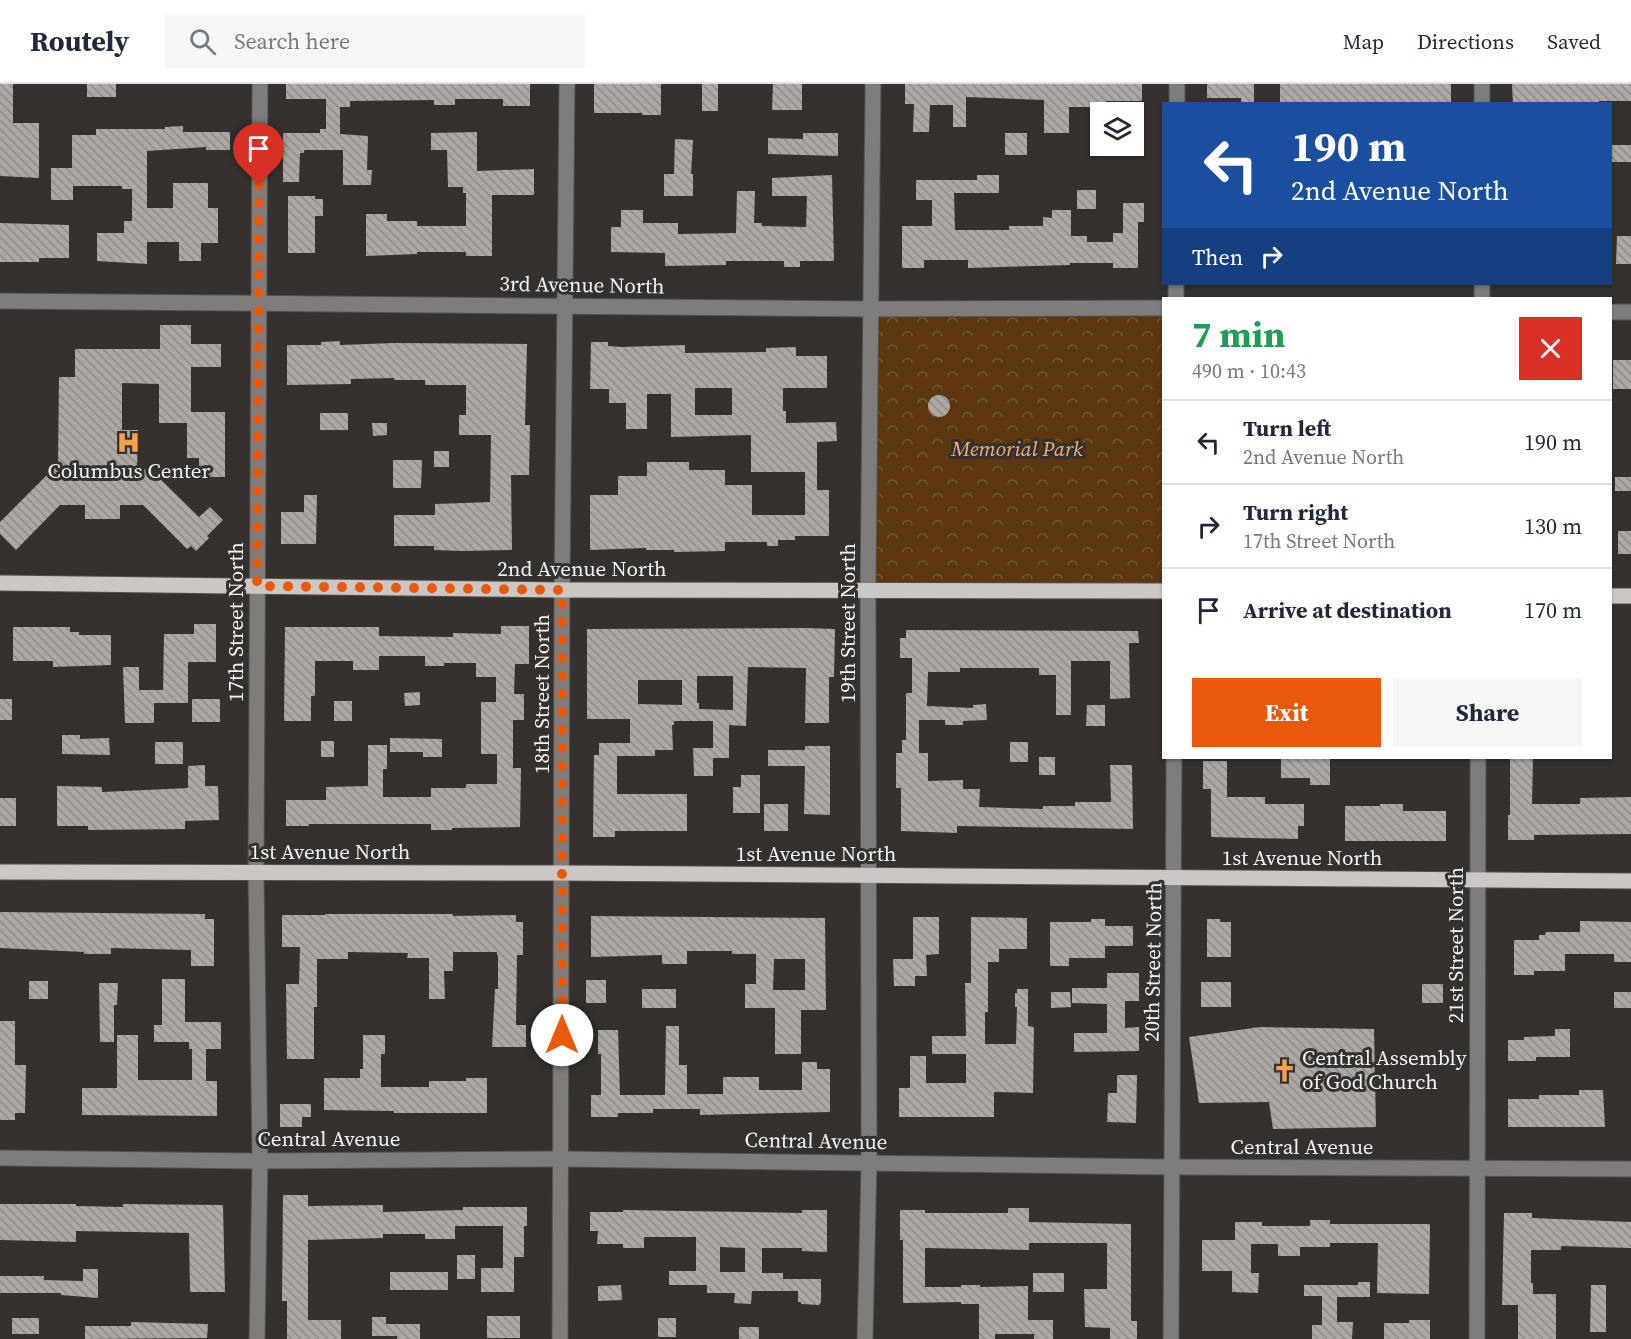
<!DOCTYPE html>
<meta charset="utf-8">
<style>
:root{--surface:#fff;--page:#f6f6f7;--text:#1f2937;--muted:#747a83;--line:#e0e1e3;--accent:#ea580c}
body{margin:0;font-family:"Source Serif 4",serif;background:var(--page);color:var(--text);height:100vh;display:flex;flex-direction:column;font-size:22px;white-space:nowrap}
*{box-sizing:border-box;margin:0}
p{font-size:20px;color:var(--muted)}
.icon{flex:none;width:33px;height:33px;fill:none;stroke:currentColor;stroke-width:2;stroke-linecap:round;stroke-linejoin:round}
.map{position:relative;flex:1;overflow:hidden}
.drawer{position:absolute;left:1162px;top:213px;width:450px;height:462px;display:flex;flex-direction:column;background:var(--surface);border-radius:0px;box-shadow:0 2px 4px #0004}
.drawer>*{flex:none}
.top-card{position:absolute;left:1162px;top:18px;width:450px;height:183px;border-radius:0px;box-shadow:0 2px 4px #0004;background:#1a4fa0;color:#fff;overflow:hidden}
.controls{position:absolute;left:1090px;top:18px;display:grid;gap:12px}
.controls a{display:grid;place-items:center;width:54px;height:54px;border-radius:0px;background:var(--surface);box-shadow:0 2px 4px #0004;font-size:30px}
.pin{position:absolute;display:grid;place-items:center;width:51px;height:51px;color:#fff;margin:-62px -26px;border-radius:50% 50% 50% 0;rotate:-45deg;box-shadow:0 0 6px #0007}
.pin .icon{rotate:45deg}
.me{position:absolute;width:66px;margin:-33px;rotate:0deg;stroke-linejoin:round;filter:drop-shadow(0 0 4px #0008)}
.turn{display:flex;align-items:center;gap:21px;height:126px;padding:0 30px;font-size:27px}
.turn .icon{width:78px;height:78px;stroke-width:2.5}
.turn b{display:block;font-size:42px;line-height:51px}
.then{display:flex;align-items:center;height:57px;padding:0 30px;background:#0003;gap:12px;font-size:22px}
.round{display:grid;place-items:center;flex:none;width:63px;height:63px;border-radius:0px;background:var(--page)}
.headline{display:flex;align-items:center;justify-content:space-between;height:102px;padding:0 30px}
h1{font-size:36px;font-weight:700;line-height:45px;color:#1e9e55}
.action{display:flex;gap:12px;margin-top:auto;padding:12px 30px}
.action a{flex:1;height:69px;border-radius:0px;background:var(--accent);color:#fff;font-size:24px;font-weight:700;line-height:69px;text-align:center}
.action a+a{background:var(--page);color:var(--text)}
ul{padding:0;list-style:none}
li{display:flex;align-items:center;gap:18px;height:84px;padding:0 30px;border-top:2px solid var(--line)}
li div{flex:1}
li b{display:block;font-size:22px}
li em{font-style:normal}
header{display:flex;align-items:center;gap:36px;box-sizing:border-box;height:84px;padding:0 30px;background:var(--surface);border-bottom:2px solid var(--line)}
header strong{font-size:28px}
nav{display:flex;gap:33px;margin-inline-start:auto;font-size:21px}
.search{width:420px;height:54px;background:var(--page);display:flex;align-items:center;gap:15px;box-sizing:border-box;padding:0 21px;border-radius:0px;color:var(--muted);font-size:22px}
.map>svg:first-child{display:block}
.park{fill:url(#park-crowns)}
.building{fill:url(#building-back-hatch);fill-rule:evenodd}
.lines{fill:none;stroke-linecap:round;stroke-linejoin:round}
.minor-casing{stroke:#53504d;stroke-width:17}
.major-casing{stroke:#53504d;stroke-width:17}
.minor{stroke:#7e7d7b;stroke-width:15}
.major{stroke:#cbc7c4;stroke-width:15}
.route{stroke:#ea580c;stroke-width:10;stroke-dasharray:0 18}
.labels{text-anchor:middle;stroke-width:6;stroke-linejoin:round;paint-order:stroke}
.street-label{font-size:21px;fill:#f4f2f0;stroke:#34312e}
.park-label{font-size:21px;font-style:italic;fill:#f3b276;stroke:#34312e}
.poi-label{font-size:21px;fill:#f4f2f0;stroke:#34312e}
</style>
<header>
<strong>Routely</strong>
<div class="search"><svg class="icon" aria-label="search" viewBox="0 0 24 24"><circle cx="10" cy="10" r="6"/><path d="M15 15l6 6"/></svg>Search here</div>
<nav><a>Map</a><a>Directions</a><a>Saved</a></nav>
</header>
<div class="map">
<svg width="1631" height="1255" viewBox="0 0 1631 1255">
<defs>
<pattern id="park-crowns" width="20" height="18" patternUnits="userSpaceOnUse" patternTransform="scale(1.5)"><rect width="20" height="18" fill="#5d370f"/><path d="M2 6a3 3 0 1 1 6 0M12 15a3 3 0 1 1 6 0" fill="none" stroke="#755432"/></pattern>
<pattern id="building-back-hatch" width="6" height="6" patternUnits="userSpaceOnUse" patternTransform="scale(1.5)"><rect width="6" height="6" fill="#aca8a4"/><path d="M-1 5l2 2M0 0l6 6M5-1l2 2" fill="none" stroke="#8e8c88"/></pattern>
</defs>
<rect width="100%" height="100%" fill="#34312e"/>
<!-- park -->
<path class="park" d="M1164 224V507L868 505 871 225Z"/>
<!-- building -->
<g class="building">
<path d="M0 0H13V39H39V94L0 92Z"/>
<rect x="87" y="0" width="29" height="13"/>
<path d="M286 0H530V22H503V15H455V21H434V16L350 17V23H340V50L368 52 367 86H372L371 101H343V66H304V69H300L299 98H283V49H320V45H326V15H286Z"/>
<path d="M594 0H661V31H642V29H594Z"/>
<rect x="702" y="0" width="16" height="27"/>
<path d="M773 0H802V26H772Z"/>
<path d="M905 0H1142V17H1106V23H1069V49H1044V16L966 13V43H953V21H930L929 48H913L914 20H905Z"/>
<path d="M1207 0H1254V20H1241V14H1207Z"/>
<rect x="1280" y="0" width="171" height="20"/>
<path d="M1512 0H1631V17H1599V20H1513Z"/>
<path d="M183 42V48H230V66H206V63L147 67V124H173V99H208V124H218V159H201V177H179V158H147V180L97 177V149H124V137H132V105H122V102H73V116H51V84H72V51H96V45H165V43Z"/>
<path d="M477 48V87L534 85V111H492V172H466V168H417V170L366 172V130H387V137H417V142H466V109H463V103H448L447 66H431V49Z"/>
<path d="M803 49H838V72L768 70V54L803 55Z"/>
<rect x="1005" y="49" width="22" height="22"/>
<path d="M675 55 693 56 691 90H693V112H664V90H674Z"/>
<rect x="1611" y="61" width="20" height="17"/>
<path d="M832 91 834 177H800V183H784V177H726V181L665 182V169L611 168V143H621V126H643V139H678V150L736 149 737 107H755L754 139H762V142L806 143 807 112H772V94Z"/>
<path d="M977 91H999V109H954L955 146H1009V142H1043V133L1052 134V126H1071V152H1087V158H1113V149H1123V119H1144V138H1138V184H1113V179H1070V181L968 184V176H924V184H902V142H932V116H916V96H977Z"/>
<rect x="1077" y="106" width="19" height="19"/>
<path d="M288 112H315V115H323V132H315V169H288Z"/>
<path d="M0 139 69 141V174H39V178H0Z"/>
<path d="M1617 152H1631V180H1616Z"/>
<path d="M160 241H191V260H221V283H191V328H225V393H199V374H187V339H159V300L122 299V346H138L137 385 151 386 199 433 210 423 223 436 207 452 209 454 196 467 191 462 187 465 143 421H120V435H85V421H60L16 466 0 450V438L58 380 59 293H75V265H160Z"/>
<path d="M340 257V261L394 259 527 260 525 341H530L529 391H511L512 466 463 467 434 466V462H394V431H435V420L490 418 491 351H459V331H466V301H425V296H394V294L351 295V300L287 301V261H321V258Z"/>
<path d="M591 258H608V262L622 263 685 261V269L766 268V264L796 263V272H827V304H783V327H786V339L836 338 837 357 817 358V406H829V452H795V456H778V462H767V458H725V467L674 468V466H646V464L590 466V411H618V392H647V378H689V386H725V401H752V431H805V388H751V351L671 353V310H647V345H626V319H609V305H590ZM695 304H732V331H695Z"/>
<rect x="1613" y="276" width="18" height="29"/>
<circle cx="939" cy="322" r="11"/>
<rect x="320" y="329" width="28" height="17"/>
<path d="M372 339H387V351L373 352Z"/>
<rect x="434" y="367" width="15" height="16"/>
<path d="M393 376H422L421 404H393Z"/>
<rect x="1615" y="393" width="16" height="14"/>
<path d="M304 411H317L316 460H281V428H304Z"/>
<rect x="1618" y="447" width="13" height="23"/>
<path d="M194 540H216V578H188V619H154V639H125L123 583H139V606H163L164 550H194Z"/>
<path d="M501 542H529V580H515L514 610H524V636H513V684H521L520 743 452 744V746H431V740H309V742H286V716H326V703L368 702V661H387V685H383V713H431V704H466V700H497V670H481V618H496V593H476V579H444V582H425V572H379V586H353V577H315V612H311V637H284L285 543H379V552L453 553V549L501 550Z"/>
<path d="M13 543H70V548H79V551H111V581L53 583V577H13Z"/>
<path d="M806 544 835 545 834 593H829V639H805L806 584 748 583 746 642 729 641V674H713V637H674V641H672L673 666H655V672H617V710H687V747H615V753H593L594 671H599V659H630V635H587V545ZM697 592H733V626L699 625V619H697ZM638 596H682V621L638 620Z"/>
<path d="M906 546 1138 547 1139 559H1129L1130 614 1110 615V577H1071V631H1056V591H1039V584H960V588H928L927 622 973 624V621L986 620 987 636 963 637V641H945V636H919V669H928V697L963 696V705H980L979 723 1043 725V722H1075V718H1111L1110 681H1132L1133 745 957 742V749L901 747V704H896V669H902V656H906V609H912V574H900V554H906Z"/>
<path d="M420 608V621L405 622 404 609Z"/>
<rect x="0" y="615" width="12" height="21"/>
<rect x="192" y="615" width="28" height="23"/>
<rect x="334" y="617" width="18" height="20"/>
<path d="M1087 621H1105V642H1086Z"/>
<path d="M62 651H80V655L109 654 110 671 62 670Z"/>
<path d="M390 654 442 655V673H423V668H390Z"/>
<rect x="321" y="657" width="13" height="16"/>
<rect x="155" y="658" width="28" height="22"/>
<rect x="1010" y="658" width="18" height="20"/>
<path d="M805 662H830V731L804 730 805 682H768V666H805Z"/>
<path d="M693 664H713V692H694Z"/>
<rect x="1039" y="673" width="16" height="18"/>
<path d="M1281 674H1330V701H1310V694H1281Z"/>
<path d="M1510 674H1533L1532 720H1580V714L1631 713V750L1534 751V756H1508V731H1510Z"/>
<path d="M1203 677H1227V713H1265V720H1304V742H1298V755L1211 753V705H1203Z"/>
<path d="M205 681V702H218L219 736 185 737V745L88 746V742H57V702L102 703V708L188 704V682Z"/>
<path d="M741 691H760V729H733V703H741Z"/>
<rect x="0" y="714" width="16" height="28"/>
<rect x="764" y="720" width="24" height="27"/>
<path d="M1380 720H1403V727H1446V757H1345V722H1380Z"/>
<path d="M0 828 205 830V835H214V882H191V866L111 864V870H84V868L0 864Z"/>
<path d="M325 830H453V832L516 831V838H523V871H517L516 941H526V963H492L495 905H498V871H497V868H453V887H444L445 915H429V874H407L408 869 348 868V875H317V923H314V975H287L286 900H299L300 863H282V831H325Z"/>
<path d="M591 832 825 834 826 926H801V970H775V924H745V900H756V870H732V867H687V880H662V871L591 873ZM774 875H805V906H773Z"/>
<path d="M913 833H939V870L926 871 927 892H915V902H894L893 875H913Z"/>
<path d="M971 833 1027 834V865H999V878H988V928H985V960H1016L1017 923H1015V909H1017V905H1028V942L1034 943 1033 1009 994 1008V1033H899V1004H910V972H926V999H966V970H932V952H966L965 899H971Z"/>
<path d="M1091 835H1105V842H1133V862H1105V874H1069V882H1050V838H1091Z"/>
<path d="M1207 835H1220V838H1231V873H1207Z"/>
<path d="M1580 837 1631 838V878H1614V870H1565V887H1534V891H1514V856H1539V851H1545L1546 848H1580Z"/>
<path d="M1107 889H1139V917H1125V944L1139 943V967L1074 968V949H1107V920L1072 919V904H1107Z"/>
<path d="M162 895H185V938H221V965H206V997H217V1032L82 1031V1004H117V951H138V996H192V965H189V958H154V941H162Z"/>
<rect x="586" y="896" width="20" height="23"/>
<rect x="29" y="897" width="19" height="18"/>
<rect x="1201" y="898" width="30" height="25"/>
<path d="M99 899H118L117 921H114V958H100Z"/>
<rect x="1422" y="900" width="21" height="19"/>
<rect x="642" y="905" width="34" height="19"/>
<path d="M1051 908H1070L1071 923 1051 924Z"/>
<rect x="1614" y="908" width="17" height="16"/>
<path d="M0 937H15V981H26L25 1029H15V1036H0Z"/>
<path d="M666 942H679V981H687V1010H723V993H759V1006H802V978H817V985H830V1028L700 1031V1025H653V1029H618V1033H591V1011H601V970H598V946H618L620 1011H665Z"/>
<path d="M1260 943 1374 945 1376 1043 1273 1045 1269 1018 1199 1019 1189 953Z"/>
<path d="M1555 945H1570V973H1536V977H1508V956H1524V953L1555 952Z"/>
<path d="M363 951H385V970H381V1003H429V997H466V994H487V1029H394V1027L324 1026V994H360V985H363Z"/>
<path d="M1117 991H1137L1136 1039 1107 1038 1108 1009H1117Z"/>
<path d="M1579 1006H1603L1605 1043H1508V1015H1539V1011H1579Z"/>
<path d="M280 1020H311V1033H302V1043H280Z"/>
<path d="M283 1111H308V1122L383 1121V1128L463 1126V1123H527V1142H524V1173H514V1208H481V1184H503V1142H455V1155H425V1150H383V1154L308 1156V1236H341V1255H287V1217H282Z"/>
<path d="M0 1120H76V1122L123 1123V1120L223 1121 225 1208H190L189 1149 76 1147V1158L0 1156Z"/>
<path d="M1008 1124H1029V1138L1131 1140V1237H1137V1255H1110V1244L1085 1243 1084 1205H1107V1159H1029V1166L925 1164V1203H961V1201H980V1203L1028 1202V1236H1053V1255H1034V1250H995V1255H979V1220H961V1218L903 1219V1156H900V1126H925V1129H1008Z"/>
<path d="M623 1126 802 1129V1126H827V1168L802 1167V1164H762V1189H783V1195H821V1218L819 1221 801 1220V1218H798V1207H752L751 1220 734 1219 735 1209H707V1201H669V1187H696V1153H644V1164H623V1160H597L598 1147H590V1128H623ZM720 1163 745 1164V1188H720Z"/>
<path d="M1504 1129H1532V1134L1631 1138V1164L1561 1162V1166H1531V1199H1533V1210H1556V1255H1518V1221H1502Z"/>
<path d="M1310 1136H1330V1140H1430L1429 1210 1377 1209 1378 1159H1330V1163H1300V1172H1278V1160H1251V1189H1259L1258 1209 1232 1208V1187H1202V1156H1235V1138H1262V1142H1310Z"/>
<rect x="457" y="1171" width="18" height="24"/>
<path d="M83 1185H98V1214L61 1211V1209H0V1192H44V1196L83 1197Z"/>
<rect x="390" y="1188" width="58" height="18"/>
<rect x="1033" y="1189" width="31" height="19"/>
<path d="M1358 1198H1370V1213H1337V1238H1353L1352 1255H1312V1241H1322V1212H1304V1201H1358Z"/>
<path d="M621 1201 622 1216 598 1217V1202Z"/>
<path d="M1591 1201H1606V1248H1590Z"/>
<rect x="487" y="1232" width="33" height="22"/>
<path d="M372 1233H386V1240H420V1255H397V1252H372Z"/>
<rect x="12" y="1234" width="27" height="16"/>
<rect x="658" y="1234" width="18" height="19"/>
<path d="M1409 1236H1430V1255H1384V1239H1409Z"/>
<path d="M131 1238 208 1240 207 1254 85 1255V1242H131Z"/>
<rect x="739" y="1243" width="20" height="12"/>
</g>
<g class="lines">
<defs>
<g id="minor">
<path d="M1482 0V20"/>
<path d="M1177 20V0"/>
<path d="M1482 200V214"/>
<path d="M1176 214V200"/>
<path d="M0 217 871 225 1164 224"/>
<path d="M1611 228H1631"/>
<path d="M0 1074 260 1077 561 1075 1172 1083 1631 1085"/>
<path d="M257 1255 260 1077 256 789 260 0"/>
<path d="M560 1255 562 506 567 0"/>
<path d="M865 1255 869 1079 868 505 873 0"/>
<path d="M1171 1255 1174 674"/>
<path d="M1477 1255 1478 674"/>
</g>
<g id="major">
<path d="M0 499 562 506 1164 507"/>
<path d="M1611 512H1631"/>
<path d="M0 788 563 789 1631 797"/>
</g>
</defs>
<!-- minor casing -->
<use href="#minor" class="minor-casing"/>
<!-- major casing -->
<use href="#major" class="major-casing"/>
<!-- minor -->
<use href="#minor" class="minor"/>
<!-- major -->
<use href="#major" class="major"/>
</g>
<g class="lines">
<!-- route -->
<path class="route" d="M259 101 257 502 562 506V951"/>
</g>
<!-- icons -->
<defs>
<symbol id="hospital-bare" viewBox="-9 -9 18 18"><path d="M-5-5h3v3.5h4V-5h3V5h-3V1.5h-4V5h-3Z" fill="#f8a14a" stroke="#34312e" stroke-width="2.5" paint-order="stroke"/></symbol>
<symbol id="church-bare" viewBox="-9 -9 18 18"><path d="M-1.2-6h2.4v3.5h3.3v2.4h-3.3V6h-2.4V-.1h-3.3v-2.4h3.3Z" fill="#f8a14a" stroke="#34312e" stroke-width="2.5" paint-order="stroke"/></symbol>
</defs>
<g fill-rule="evenodd">
<use href="#hospital-bare" x="112" y="342" width="33" height="33"/>
<use href="#church-bare" x="1268" y="970" width="33" height="33"/>
</g>
<g class="labels">
<!-- street labels -->
<g class="street-label">
<text transform="translate(582 201) rotate(1)" y="7">3rd Avenue North</text>
<text x="582" y="492">2nd Avenue North</text>
<text transform="translate(236 538) rotate(-90)" y="7">17th Street North</text>
<text transform="translate(848 539) rotate(-90)" y="7">19th Street North</text>
<text transform="translate(542 610) rotate(-90)" y="7">18th Street North</text>
<text x="330" y="775">1st Avenue North</text>
<text x="816" y="777">1st Avenue North</text>
<text x="1302" y="781">1st Avenue North</text>
<text transform="translate(1456 861) rotate(-90)" y="7">21st Street North</text>
<text transform="translate(1153 878) rotate(-89)" y="7">20th Street North</text>
<text x="329" y="1062">Central Avenue</text>
<text transform="translate(816 1057) rotate(1)" y="7">Central Avenue</text>
<text x="1302" y="1070">Central Avenue</text>
</g>
<!-- park labels -->
<g class="park-label">
<text x="1017" y="372">Memorial Park</text>
</g>
<!-- poi labels -->
<g class="poi-label">
<text x="129" y="394">Columbus Center</text>
<text x="1302" y="981" text-anchor="start">Central Assembly<tspan x="1302" dy="24">of God Church</tspan></text>
</g>
</g>
</svg>
<div class="controls">
<a><svg class="icon" aria-label="layers" viewBox="0 0 24 24"><path d="M12 4l9 5-9 5-9-5zM3 14l9 5 9-5"/></svg></a>
</div>
<div class="pin" style="left:259px;top:101px;background:#d93025"><svg class="icon" aria-label="arrive" viewBox="0 0 24 24"><path d="M6 21V4h12l-3 4 3 4H6"/></svg></div>
<svg class="me" style="left:562px;top:951px" viewBox="-20 -20 40 40"><circle r="19" fill="#fff"/><path d="M0-13L10 11 0 6-10 11z" fill="#ea580c"/></svg>
<div class="top-card">
<div class="turn"><svg class="icon" aria-label="left" viewBox="0 0 24 24"><path d="M17 20v-9H6M10 6l-5 5 5 5"/></svg><div><b>190 m</b>2nd Avenue North</div></div>
<div class="then">Then<svg class="icon" aria-label="right" viewBox="0 0 24 24"><path d="M7 20v-9h11M14 6l5 5-5 5"/></svg></div>
</div>
<section class="drawer">
<div class="headline"><div><h1>7 min</h1><p>490 m · 10:43</p></div><a class="round" style="background:#d93025;color:#fff"><svg class="icon" aria-label="close" viewBox="0 0 24 24"><path d="M6 6l12 12M18 6L6 18"/></svg></a></div>
<ul>
<li><svg class="icon" aria-label="left" viewBox="0 0 24 24"><path d="M17 20v-9H6M10 6l-5 5 5 5"/></svg><div><b>Turn left</b><p>2nd Avenue North</p></div><em>190 m</em></li>
<li><svg class="icon" aria-label="right" viewBox="0 0 24 24"><path d="M7 20v-9h11M14 6l5 5-5 5"/></svg><div><b>Turn right</b><p>17th Street North</p></div><em>130 m</em></li>
<li><svg class="icon" aria-label="arrive" viewBox="0 0 24 24"><path d="M6 21V4h12l-3 4 3 4H6"/></svg><div><b>Arrive at destination</b></div><em>170 m</em></li>
</ul>
<div class="action"><a>Exit</a><a>Share</a></div>
</section>
</div>
